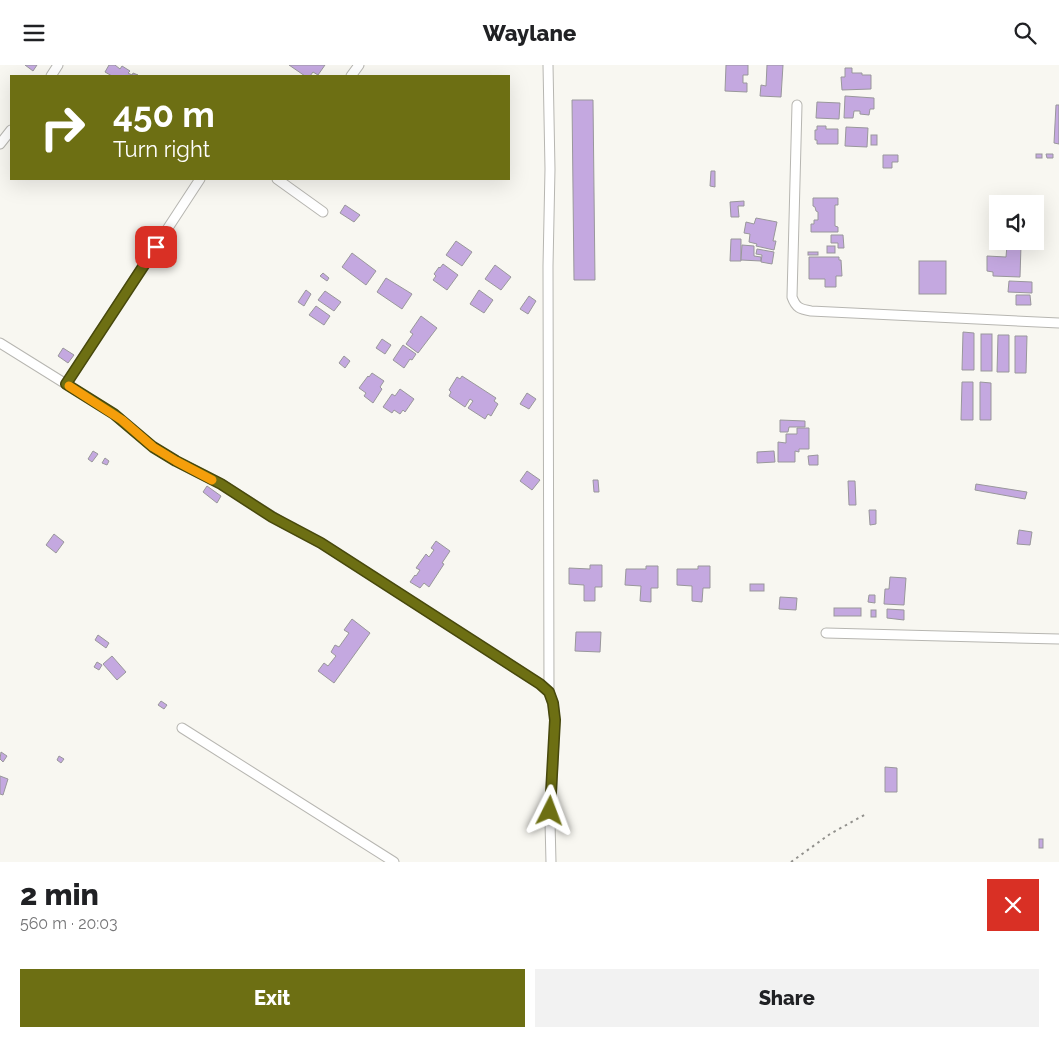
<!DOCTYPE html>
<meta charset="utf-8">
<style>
:root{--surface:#fff;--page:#f2f2f2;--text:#202124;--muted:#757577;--accent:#6d6f13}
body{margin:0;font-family:Raleway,sans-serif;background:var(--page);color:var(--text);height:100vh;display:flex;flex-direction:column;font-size:19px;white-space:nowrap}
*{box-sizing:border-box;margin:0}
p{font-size:16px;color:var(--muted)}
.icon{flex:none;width:28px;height:28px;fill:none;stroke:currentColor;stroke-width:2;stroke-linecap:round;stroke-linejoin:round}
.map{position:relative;height:797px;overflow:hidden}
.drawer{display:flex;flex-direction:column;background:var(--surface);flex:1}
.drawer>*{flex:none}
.banner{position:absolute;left:10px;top:10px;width:500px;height:105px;border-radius:0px;box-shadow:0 5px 20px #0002;background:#6d6f13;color:#fff;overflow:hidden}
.fabs{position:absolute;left:989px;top:130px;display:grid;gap:10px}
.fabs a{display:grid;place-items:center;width:55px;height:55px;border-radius:0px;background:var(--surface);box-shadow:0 5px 20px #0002;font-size:25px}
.pin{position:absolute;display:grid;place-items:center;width:42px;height:42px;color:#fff;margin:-21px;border-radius:10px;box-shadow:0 2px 8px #0006}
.me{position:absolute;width:55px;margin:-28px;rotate:3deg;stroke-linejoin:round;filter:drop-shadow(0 0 4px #0008)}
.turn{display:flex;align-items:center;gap:18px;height:105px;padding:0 20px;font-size:22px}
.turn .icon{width:65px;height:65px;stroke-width:2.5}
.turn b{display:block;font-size:35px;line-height:42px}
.round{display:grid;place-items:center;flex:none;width:52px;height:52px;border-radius:0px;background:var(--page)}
.head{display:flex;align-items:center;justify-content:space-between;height:85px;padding:0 20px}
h1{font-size:30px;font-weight:800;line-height:38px}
.primary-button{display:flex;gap:10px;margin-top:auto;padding:10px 20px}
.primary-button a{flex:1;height:58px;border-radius:0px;background:var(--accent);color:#fff;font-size:20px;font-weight:800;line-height:58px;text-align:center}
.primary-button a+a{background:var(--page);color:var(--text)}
header{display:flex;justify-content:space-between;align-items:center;height:65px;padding:0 20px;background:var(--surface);font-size:22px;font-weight:800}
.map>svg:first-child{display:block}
.building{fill:#c4a8e0;stroke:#99979b}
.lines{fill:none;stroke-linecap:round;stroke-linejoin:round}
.minor-casing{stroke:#b7b6b1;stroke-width:11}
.path{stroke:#92918d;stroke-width:2;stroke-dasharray:2.5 4;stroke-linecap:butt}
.minor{stroke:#fff;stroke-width:9}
.route-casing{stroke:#47480c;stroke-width:12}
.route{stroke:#6d6f13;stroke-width:9}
.slow{stroke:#f59e0b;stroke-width:9}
</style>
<header><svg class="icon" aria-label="menu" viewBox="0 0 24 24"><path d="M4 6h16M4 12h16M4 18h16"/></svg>Waylane<svg class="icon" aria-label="search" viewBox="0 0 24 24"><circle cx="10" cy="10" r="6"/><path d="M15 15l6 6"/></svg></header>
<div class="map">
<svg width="1059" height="797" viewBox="0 0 1059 797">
<rect width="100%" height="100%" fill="#f8f7f1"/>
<!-- building -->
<g class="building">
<path d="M25 0H37L33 6Z"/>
<path d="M109 0H115L120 4 122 1 130 6 128 8 132 10 133 8 138 10 112 11 105 7Z"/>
<path d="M289 0H325L318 10 313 7 310 11H305Z"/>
<path d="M726 0H748V10H743V18H747V27L725 26Z"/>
<path d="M767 0H783L781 32 760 31 761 20 766 21Z"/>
<path d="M845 3H852V8H862V10H871V24L842 25 841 12H845Z"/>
<path d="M845 31 874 33V44H870L869 50 860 49V46H854L853 53H844Z"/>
<path d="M572 35H593L595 215H574Z"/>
<path d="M817 37 840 38 839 54 816 53Z"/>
<path d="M1056 40H1059V79L1054 78Z"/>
<path d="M817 61H826V64H838V79H817V75H815V65H817Z"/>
<path d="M846 62 868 63 867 82 845 81Z"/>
<rect x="871" y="70" width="6" height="10"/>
<rect x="1036" y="89" width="6" height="4"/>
<path d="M1046 89H1053V93H1047Z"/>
<path d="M883 90H898V97H892V103H883Z"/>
<path d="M711 106H715V122L710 121Z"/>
<path d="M813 133H838V140H835V161L838 162V167H811V159H814V155H818V147L816 146 815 142 813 141Z"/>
<path d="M744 136V141H738L739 152H731L730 137Z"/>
<path d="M345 140 360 150 354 157 340 148Z"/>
<path d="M756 153 777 157 773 176H776L774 185 756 181 757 179 749 177 750 169 744 168 746 157 754 159Z"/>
<path d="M831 170H843L844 183H838V178H831Z"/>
<path d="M731 174H741V196H730Z"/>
<path d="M456 176 472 187 462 201 446 190Z"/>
<path d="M742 180 754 181V191L761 192V196L741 195Z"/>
<path d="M1007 180H1021L1020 212 993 211V207L987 206V191L1006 192Z"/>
<rect x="827" y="181" width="8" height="7"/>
<path d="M757 184 774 187 772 199 761 197 762 190 756 189Z"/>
<rect x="808" y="187" width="10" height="3"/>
<path d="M352 188 376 206 366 220 342 202Z"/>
<path d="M809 192H839V195H841L842 211H836V222H825V214H809Z"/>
<rect x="919" y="196" width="27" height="33"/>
<path d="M443 199 458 210 447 225 433 215 436 211 434 209 439 202 440 203Z"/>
<path d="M495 200 511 212 501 225 485 214Z"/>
<path d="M323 208 329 213 327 216 320 211Z"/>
<path d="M386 213 412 229 402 244 377 227Z"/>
<path d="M1009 216 1032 217V228L1008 227Z"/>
<path d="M306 225 311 229 304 241 298 237Z"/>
<path d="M479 225 493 235 484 248 470 239Z"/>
<path d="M325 226 341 237 334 246 318 235Z"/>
<path d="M1016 230H1030L1031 240H1016Z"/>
<path d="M529 231 536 236 528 249 520 244Z"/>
<path d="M316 241 330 251 324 260 309 250Z"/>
<path d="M421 251 437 263 418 288 406 279 413 269 410 267Z"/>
<path d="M963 267 974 268V305H962Z"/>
<rect x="981" y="269" width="11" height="37"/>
<path d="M998 270H1009V307H997Z"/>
<path d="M1015 271H1027L1026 308H1015Z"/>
<path d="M382 274 391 280 385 289 376 283Z"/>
<path d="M403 280 416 289 412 295 410 294 404 303 393 295Z"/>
<path d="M63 283 74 290 68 298 58 291Z"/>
<path d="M344 291 350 296 345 303 339 298Z"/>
<path d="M372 308 384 316 380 322 382 324 373 338 364 331 366 328 359 323 368 311 369 312Z"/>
<path d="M462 311 496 333 494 336 498 339 491 351 488 349 485 354 468 343 473 336 470 334 465 342 449 331 451 327 449 325 457 312 460 314Z"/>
<path d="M962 317H973V355H961Z"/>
<path d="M980 317 991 318V355H980Z"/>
<path d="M400 324 414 334 405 347 403 345 400 349 394 345 392 348 383 342 392 329 395 331Z"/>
<path d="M527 328 536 334 529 344 520 339Z"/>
<path d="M780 355 805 356V362H789L788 367H780Z"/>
<path d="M797 363H809V384H799V387L795 386V397H778V377L786 378V369H797Z"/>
<path d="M93 386 98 389 92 397 88 394Z"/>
<path d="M774 386 775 397 757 398V387Z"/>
<path d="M818 390V400H809L808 391Z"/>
<path d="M105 393 109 396 107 400 102 398Z"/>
<path d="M527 406 540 415 532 425 520 416Z"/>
<path d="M593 415H598L599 427H594Z"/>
<path d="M848 416H855L856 440H849Z"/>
<path d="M976 419 1027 427 1025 434 975 425Z"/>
<path d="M207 421 221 431 217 438 203 427Z"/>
<path d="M869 445H876V459L870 460Z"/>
<path d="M1019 465 1032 467 1030 480 1017 479Z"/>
<path d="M54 469 64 477 56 488 46 480Z"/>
<path d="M436 476 450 486 442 498 444 499 429 522 424 518 420 523 410 517 415 510 416 511 420 505 416 503 426 489 429 492 434 485 431 483Z"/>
<path d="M590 500H602V522H595V536H584V520L569 519V503L590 504Z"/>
<path d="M646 501H658V523H651V537L640 536 641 521 625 520 626 504H646Z"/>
<path d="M698 501H710V523H703L702 537 692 536V521L677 520V504H698Z"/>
<path d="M890 512 906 513 904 540 884 539 885 524H889Z"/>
<rect x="750" y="519" width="14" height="7"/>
<path d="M869 530H875V538L868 537Z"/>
<path d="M780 532 797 533 796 545 779 544Z"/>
<rect x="834" y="543" width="27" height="8"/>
<path d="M887 544 904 545V555L887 553Z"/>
<rect x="871" y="545" width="5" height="7"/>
<path d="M352 554 370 568 334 618 318 606 324 598 328 601 336 591 331 587 335 580 339 582 349 568 344 565Z"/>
<path d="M576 567H601L600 587 575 586Z"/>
<path d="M98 570 109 578 106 583 95 575Z"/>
<path d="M112 591 126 607 117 615 103 599Z"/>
<path d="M97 597 102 600 99 605 94 602Z"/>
<path d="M161 636 167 640 164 644 158 640Z"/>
<path d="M1 687 7 691 3 697 0 694Z"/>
<path d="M59 691 64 694 61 698 57 695Z"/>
<path d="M885 702 897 703V727H885Z"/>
<path d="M0 711 8 714 3 730 0 729Z"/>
<rect x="1039" y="774" width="4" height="9"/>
</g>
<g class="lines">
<defs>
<g id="minor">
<path d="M548 0 550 104 548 201 549 627"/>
<path d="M51 11 58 0"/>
<path d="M351 11 359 0"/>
<path d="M797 40 792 232C796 243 800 244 811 246L1059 258"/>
<path d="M0 79 11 65"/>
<path d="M277 114 323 147"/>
<path d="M0 278 114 349 153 382 176 396 221 419 283 458 321 478 540 619 549 627 553 638 555 655 550 757 551 797"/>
<path d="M66 319 200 114"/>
<path d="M826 568 1059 574"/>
<path d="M182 663 394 797"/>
</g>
</defs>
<!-- minor casing -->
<use href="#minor" class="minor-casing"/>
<!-- path -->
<path class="path" d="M791 797 830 769 866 749"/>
<!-- minor -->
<use href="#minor" class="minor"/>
</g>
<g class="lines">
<defs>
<path id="route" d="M156 182 66 319 114 349 153 382 176 396 221 419 272 452 321 478 540 619 549 627 553 638 555 655 550 746"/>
</defs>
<!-- route casing -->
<use href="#route" class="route-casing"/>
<!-- route -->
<use href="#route" class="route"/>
<!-- slow -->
<path class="slow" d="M69 321 122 355 153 382 176 396 212 415"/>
</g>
</svg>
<div class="fabs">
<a><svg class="icon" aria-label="sound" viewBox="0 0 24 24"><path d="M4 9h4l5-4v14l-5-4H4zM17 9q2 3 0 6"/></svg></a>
</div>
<div class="pin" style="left:156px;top:182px;background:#d93025"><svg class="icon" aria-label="arrive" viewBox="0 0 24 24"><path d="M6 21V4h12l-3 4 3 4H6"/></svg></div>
<svg class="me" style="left:550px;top:746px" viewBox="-20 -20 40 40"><path d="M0-17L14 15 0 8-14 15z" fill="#6d6f13" stroke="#fff" stroke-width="4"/></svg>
<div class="banner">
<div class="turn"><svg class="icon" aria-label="right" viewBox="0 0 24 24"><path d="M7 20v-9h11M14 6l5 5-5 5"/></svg><div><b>450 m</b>Turn right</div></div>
</div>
</div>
<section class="drawer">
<div class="head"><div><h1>2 min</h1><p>560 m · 20:03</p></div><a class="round" style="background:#d93025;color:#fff"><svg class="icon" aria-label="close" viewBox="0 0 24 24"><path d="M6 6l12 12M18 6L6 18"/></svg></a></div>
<div class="primary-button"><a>Exit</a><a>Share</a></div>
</section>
